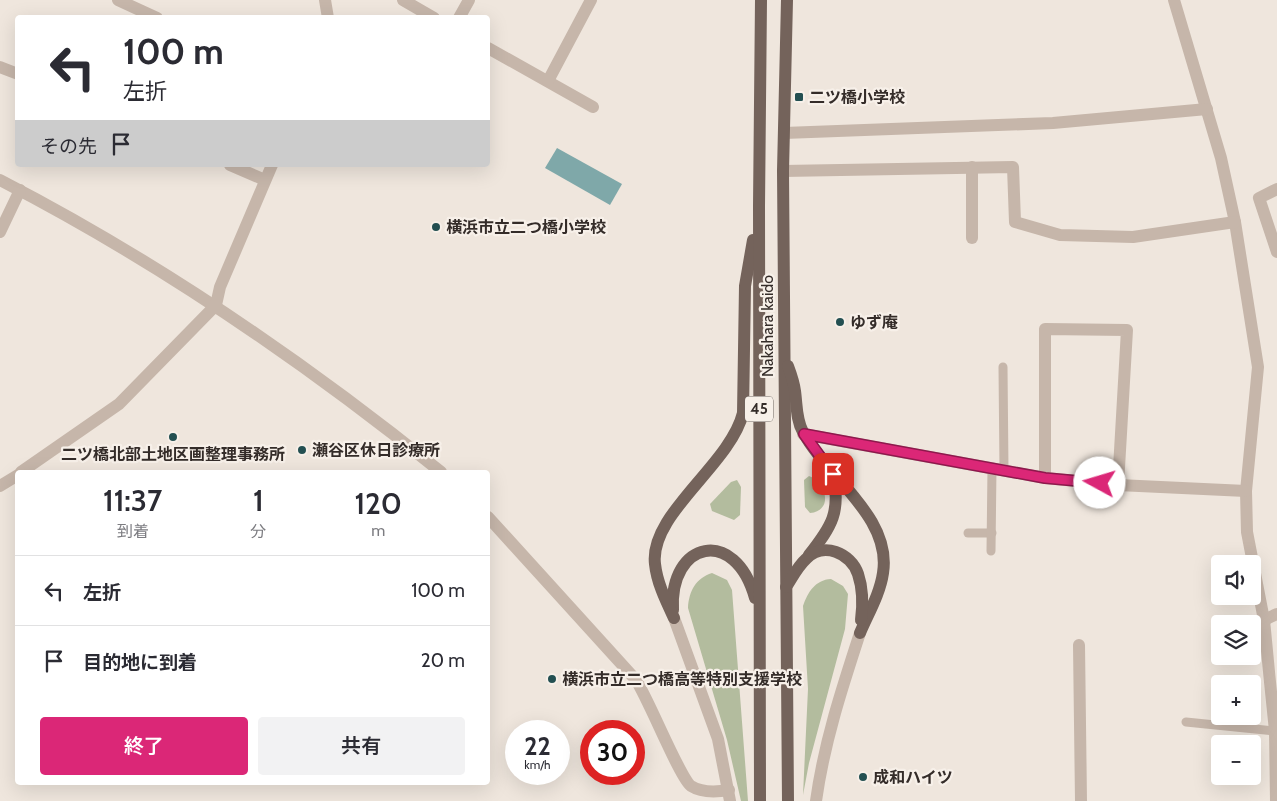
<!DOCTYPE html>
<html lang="ja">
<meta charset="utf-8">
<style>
:root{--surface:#fff;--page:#f2f2f3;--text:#2b2b33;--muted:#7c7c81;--line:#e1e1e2;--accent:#db2777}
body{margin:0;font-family:Cabin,"Noto Sans JP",sans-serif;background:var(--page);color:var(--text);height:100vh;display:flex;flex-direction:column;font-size:19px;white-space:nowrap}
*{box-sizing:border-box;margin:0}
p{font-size:16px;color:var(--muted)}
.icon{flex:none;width:28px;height:28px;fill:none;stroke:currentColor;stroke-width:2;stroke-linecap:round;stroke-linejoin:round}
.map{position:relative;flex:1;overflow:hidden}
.details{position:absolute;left:15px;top:470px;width:475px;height:315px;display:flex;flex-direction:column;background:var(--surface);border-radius:5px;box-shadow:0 5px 20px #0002}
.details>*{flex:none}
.top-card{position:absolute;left:15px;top:15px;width:475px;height:152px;border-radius:5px;box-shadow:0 5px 20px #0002;background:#fff;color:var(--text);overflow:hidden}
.controls{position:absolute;left:1211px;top:555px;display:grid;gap:10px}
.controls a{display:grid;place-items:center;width:50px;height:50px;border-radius:5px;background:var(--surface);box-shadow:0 5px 20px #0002;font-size:25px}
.speed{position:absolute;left:505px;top:720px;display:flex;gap:10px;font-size:25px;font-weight:700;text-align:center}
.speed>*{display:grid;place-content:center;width:65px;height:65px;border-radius:50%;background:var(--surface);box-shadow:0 5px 20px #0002;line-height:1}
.speed small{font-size:12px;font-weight:400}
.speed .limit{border:8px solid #d22;background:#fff;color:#111}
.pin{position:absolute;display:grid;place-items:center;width:42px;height:42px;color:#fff;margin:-21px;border-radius:10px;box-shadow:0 2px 8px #0006}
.me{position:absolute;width:55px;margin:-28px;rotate:276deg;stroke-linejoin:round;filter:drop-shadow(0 0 4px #0008)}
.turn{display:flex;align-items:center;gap:18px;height:105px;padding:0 25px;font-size:22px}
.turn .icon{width:65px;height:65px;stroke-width:2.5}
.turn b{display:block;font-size:35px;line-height:42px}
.then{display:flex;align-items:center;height:48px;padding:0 25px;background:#0003;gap:10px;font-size:19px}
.eta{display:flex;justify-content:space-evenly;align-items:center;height:85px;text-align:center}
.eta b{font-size:30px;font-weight:600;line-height:35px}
.cta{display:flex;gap:10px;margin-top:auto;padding:10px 25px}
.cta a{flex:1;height:58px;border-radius:5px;background:var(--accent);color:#fff;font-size:20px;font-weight:600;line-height:58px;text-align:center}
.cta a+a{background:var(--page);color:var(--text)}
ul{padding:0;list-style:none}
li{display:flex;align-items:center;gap:15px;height:70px;padding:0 25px;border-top:1px solid var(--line)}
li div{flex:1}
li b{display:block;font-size:19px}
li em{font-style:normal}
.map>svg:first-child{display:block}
.green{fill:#b3bc9e}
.water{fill:#7fa8a9}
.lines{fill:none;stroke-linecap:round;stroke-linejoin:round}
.service{stroke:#c6b6aa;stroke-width:9}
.minor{stroke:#c6b6aa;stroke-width:12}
.tertiary{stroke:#c6b6aa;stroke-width:12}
.primary{stroke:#74635b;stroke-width:12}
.route-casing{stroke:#8e194d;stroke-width:12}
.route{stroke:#db2777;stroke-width:9}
.poi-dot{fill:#234f51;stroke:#f7f0e9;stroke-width:2}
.labels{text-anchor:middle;stroke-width:4.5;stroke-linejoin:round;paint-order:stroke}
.shield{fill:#f7f0e9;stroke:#6e6763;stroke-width:1}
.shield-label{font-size:15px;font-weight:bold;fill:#342c29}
.poi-label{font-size:16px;font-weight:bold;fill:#342c29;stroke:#f7f0e9;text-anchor:start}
.street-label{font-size:16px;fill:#342c29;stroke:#f7f0e9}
</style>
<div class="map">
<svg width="1277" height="801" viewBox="0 0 1277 801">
<rect width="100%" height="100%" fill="#efe6dd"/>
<!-- green -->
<g class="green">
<path d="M809 476C826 482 834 511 810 513L805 507 804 480Z"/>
<path d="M737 480 741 487 740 515 734 520 712 511 710 504 731 482Z"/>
<path d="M712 573 727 580 732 590 748 801H741L727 740 688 608C689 591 696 578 712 573Z"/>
<path d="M831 579 843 586 848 594 845 629 809 763 803 795 808 689 803 606C808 592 815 580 831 579Z"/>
</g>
<!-- water -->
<path class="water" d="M557 148 622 184 610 205 545 168Z"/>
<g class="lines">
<!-- service -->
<g class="service">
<path d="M1003 367 1004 470"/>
<path d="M968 533H992"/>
<path d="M991 551 992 468"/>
<path d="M1186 722 1275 731"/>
</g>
<!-- minor -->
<g class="minor">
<path d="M118 0 157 18"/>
<path d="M325 0 328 18"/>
<path d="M403 0 434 18"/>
<path d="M1174 0 1221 158 1235 222 1258 367 1246 491 1247 532 1264 620 1270 682 1275 731 1276 801"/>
<path d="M459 18 469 0"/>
<path d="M488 48 593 107"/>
<path d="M0 67 18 74"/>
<path d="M548 81 591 0"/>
<path d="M784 133 1053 123 1207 109"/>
<path d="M230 165 265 180"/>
<path d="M783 171 1013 167 1015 222 1060 235 1133 237 1235 222"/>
<path d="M0 180C159 262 302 360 441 472"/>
<path d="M1277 189 1259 198 1277 252"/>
<path d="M0 232 20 190"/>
<path d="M972 238V167"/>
<path d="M803 434 1045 478 1118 485 1246 491"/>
<path d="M21 472 119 404 216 305 220 287 272 165"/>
<path d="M1045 478V329L1127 330 1118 485"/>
<path d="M0 486 18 475"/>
<path d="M488 517 636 680C649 700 680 778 691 786 702 793 717 792 729 790"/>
<path d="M1264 620 1277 614"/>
<path d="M1079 645 1081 801"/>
</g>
<!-- tertiary -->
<g class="tertiary">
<path d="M674 618 718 739 730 801"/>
<path d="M816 801C824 743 842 688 860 633"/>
</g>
<!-- primary -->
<g class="primary">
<path d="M787 0 783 171 788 801"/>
<path d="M788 366C791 374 794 383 795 391 797 405 796 420 803 432 827 477 892 517 883 573 880 594 868 614 860 633"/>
<path d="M809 555C832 526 841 512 833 474"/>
<path d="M786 587C792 578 798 566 806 559 823 541 851 553 858 574 863 589 863 605 861 620"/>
<path d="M673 610C669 541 735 526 755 598"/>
<path d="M674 618C666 601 657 583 655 564 649 514 730 465 743 413L745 286 753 240"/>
<path d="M760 801 759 206 761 0"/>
</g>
</g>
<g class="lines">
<defs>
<path id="route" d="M833 474 804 434 1045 478 1100 483"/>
</defs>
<!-- route casing -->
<use href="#route" class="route-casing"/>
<!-- route -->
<use href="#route" class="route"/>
</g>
<!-- markers -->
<g class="poi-dot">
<rect x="794" y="92" width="10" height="10" rx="2.5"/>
<circle cx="436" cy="227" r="5"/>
<circle cx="840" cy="322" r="5"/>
<circle cx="173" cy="437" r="5"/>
<circle cx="302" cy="450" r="5"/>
<circle cx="552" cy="679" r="5"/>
<circle cx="863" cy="777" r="5"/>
</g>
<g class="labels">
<!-- shield labels -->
<rect class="shield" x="745" y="396.5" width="28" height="25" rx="4"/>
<g class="shield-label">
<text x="759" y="414">45</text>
</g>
<!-- poi labels -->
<g class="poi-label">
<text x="809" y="103">二ツ橋小学校</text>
<text x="446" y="233">横浜市立二つ橋小学校</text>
<text x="850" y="328">ゆず庵</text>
<text x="312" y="456">瀬谷区休日診療所</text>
<text x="173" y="460" text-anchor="middle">二ツ橋北部土地区画整理事務所</text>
<text x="562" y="685">横浜市立二つ橋高等特別支援学校</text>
<text x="873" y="783">成和ハイツ</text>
</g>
<!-- street labels -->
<g class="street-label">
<text transform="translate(767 326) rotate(-90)" y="6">Nakahara kaido</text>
</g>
</g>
</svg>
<div class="controls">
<a><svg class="icon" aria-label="sound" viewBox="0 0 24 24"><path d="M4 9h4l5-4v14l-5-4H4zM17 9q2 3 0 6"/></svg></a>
<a><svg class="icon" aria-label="layers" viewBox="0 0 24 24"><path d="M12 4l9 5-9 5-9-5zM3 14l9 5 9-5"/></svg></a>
<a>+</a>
<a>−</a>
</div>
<div class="speed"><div>22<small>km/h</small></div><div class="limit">30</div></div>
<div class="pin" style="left:833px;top:474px;background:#d93025"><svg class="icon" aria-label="arrive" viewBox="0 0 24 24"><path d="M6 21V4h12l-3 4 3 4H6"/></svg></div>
<svg class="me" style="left:1100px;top:483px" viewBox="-20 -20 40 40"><circle r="19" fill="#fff"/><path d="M0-13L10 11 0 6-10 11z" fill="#db2777"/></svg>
<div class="top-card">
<div class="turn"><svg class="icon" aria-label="left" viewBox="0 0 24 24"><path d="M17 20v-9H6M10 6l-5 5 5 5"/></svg><div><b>100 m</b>左折</div></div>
<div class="then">その先<svg class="icon" aria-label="arrive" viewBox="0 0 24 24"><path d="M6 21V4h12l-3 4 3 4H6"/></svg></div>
</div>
<section class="details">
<div class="eta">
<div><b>11:37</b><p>到着</p></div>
<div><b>1</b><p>分</p></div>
<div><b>120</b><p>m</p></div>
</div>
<ul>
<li><svg class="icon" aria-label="left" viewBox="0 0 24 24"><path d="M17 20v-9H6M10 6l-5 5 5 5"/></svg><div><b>左折</b></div><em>100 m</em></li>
<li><svg class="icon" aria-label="arrive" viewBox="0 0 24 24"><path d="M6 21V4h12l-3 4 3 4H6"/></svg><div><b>目的地に到着</b></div><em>20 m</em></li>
</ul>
<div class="cta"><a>終了</a><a>共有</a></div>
</section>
</div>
